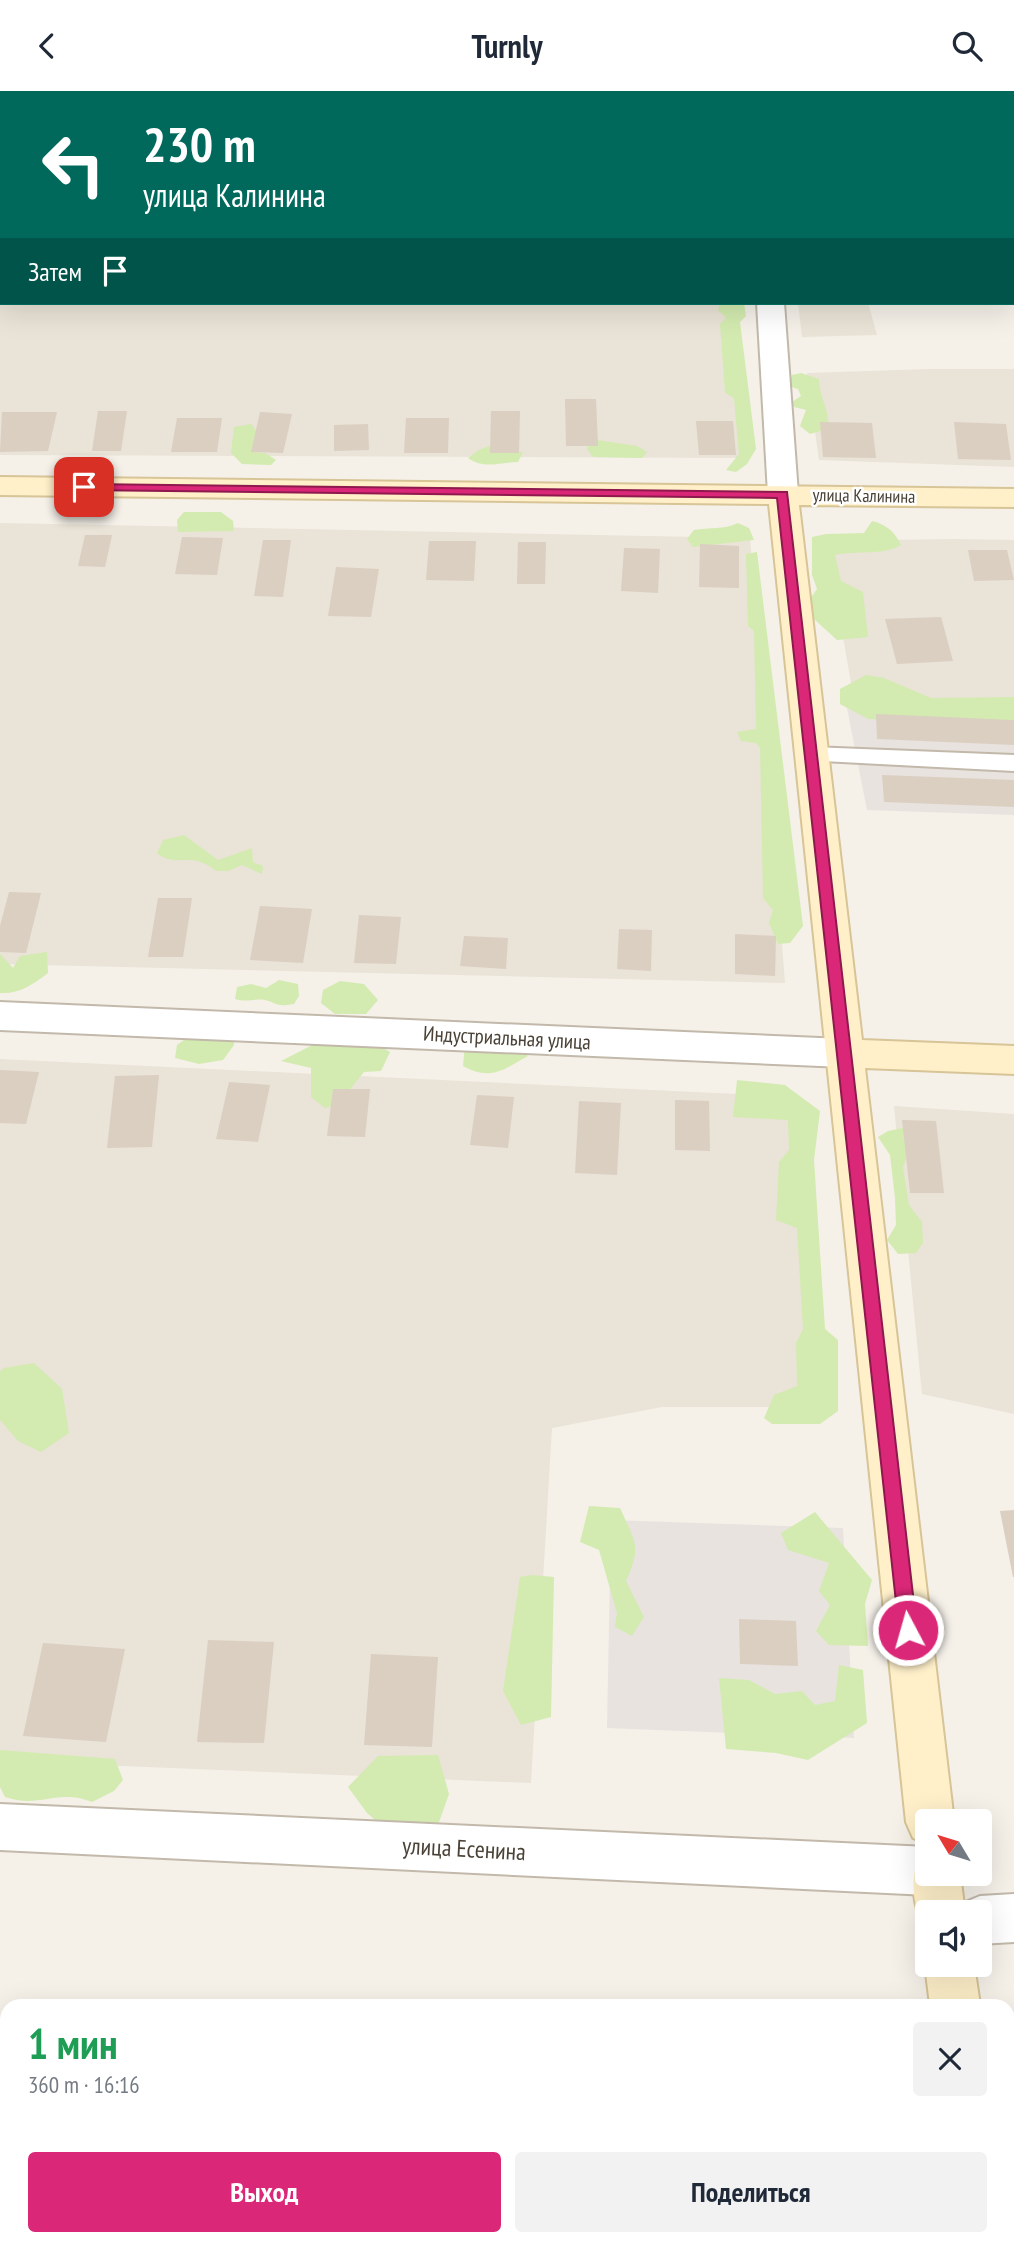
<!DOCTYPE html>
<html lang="ru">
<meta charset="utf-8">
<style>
:root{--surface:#fff;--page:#f2f2f3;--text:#1f2937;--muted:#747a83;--accent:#db2777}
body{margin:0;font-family:"PT Sans Narrow",sans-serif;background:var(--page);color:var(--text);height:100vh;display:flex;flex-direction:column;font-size:26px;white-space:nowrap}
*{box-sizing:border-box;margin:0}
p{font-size:23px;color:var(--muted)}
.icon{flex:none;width:38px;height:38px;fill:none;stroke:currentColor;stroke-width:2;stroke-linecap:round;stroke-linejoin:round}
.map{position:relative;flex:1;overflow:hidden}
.details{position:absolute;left:0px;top:1908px;width:1015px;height:247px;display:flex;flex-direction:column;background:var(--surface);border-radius:21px 21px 0 0;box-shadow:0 7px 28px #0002}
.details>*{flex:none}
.guide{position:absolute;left:0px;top:0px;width:1015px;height:214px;box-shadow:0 7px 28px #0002;background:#00695c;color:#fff;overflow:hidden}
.needle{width:46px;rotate:308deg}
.tools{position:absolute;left:915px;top:1718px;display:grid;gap:14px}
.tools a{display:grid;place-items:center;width:77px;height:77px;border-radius:7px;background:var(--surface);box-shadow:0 7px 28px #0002;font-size:35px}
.pin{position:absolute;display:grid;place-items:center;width:60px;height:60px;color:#fff;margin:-30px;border-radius:14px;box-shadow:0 4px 10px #0006}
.me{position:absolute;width:77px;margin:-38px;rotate:354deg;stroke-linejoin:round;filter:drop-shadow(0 0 5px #0008)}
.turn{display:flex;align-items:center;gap:24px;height:147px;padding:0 28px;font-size:32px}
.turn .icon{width:91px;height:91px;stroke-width:2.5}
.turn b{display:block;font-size:49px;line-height:60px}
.then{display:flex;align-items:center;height:66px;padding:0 28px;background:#0003;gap:14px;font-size:26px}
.round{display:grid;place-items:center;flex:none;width:74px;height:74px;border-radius:7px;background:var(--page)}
.overview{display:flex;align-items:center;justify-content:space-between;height:119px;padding:0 28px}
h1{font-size:42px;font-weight:600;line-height:52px;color:#1e9e55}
.cta{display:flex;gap:14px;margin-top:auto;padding:14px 28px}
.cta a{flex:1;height:80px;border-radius:7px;background:var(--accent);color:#fff;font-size:28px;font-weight:600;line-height:80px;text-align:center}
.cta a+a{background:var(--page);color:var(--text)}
header{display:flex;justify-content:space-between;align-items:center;height:91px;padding:0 28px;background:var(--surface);font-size:32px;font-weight:600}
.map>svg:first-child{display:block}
.residential{fill:#eae3d7}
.industrial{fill:#e8e3de}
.green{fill:#d3ebb0}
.building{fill:#dbcfc1}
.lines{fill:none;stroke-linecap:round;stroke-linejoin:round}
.lane-casing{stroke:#c2b9ab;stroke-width:4}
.street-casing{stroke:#c2b9ab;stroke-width:4}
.secondary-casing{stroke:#d7c497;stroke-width:4}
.lane{fill:#fff;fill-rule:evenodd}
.street{fill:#fff;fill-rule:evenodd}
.secondary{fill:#fff0ca;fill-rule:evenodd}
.route{fill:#db2777;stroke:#8e194d;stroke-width:2}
.labels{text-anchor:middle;stroke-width:5;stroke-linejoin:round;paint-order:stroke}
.far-street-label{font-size:18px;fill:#4a4237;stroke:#fff}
.street-label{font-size:21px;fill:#4a4237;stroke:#fff}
.near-street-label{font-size:24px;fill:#4a4237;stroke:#fff}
</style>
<header><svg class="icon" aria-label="back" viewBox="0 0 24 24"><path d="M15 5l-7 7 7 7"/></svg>Turnly<svg class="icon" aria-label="search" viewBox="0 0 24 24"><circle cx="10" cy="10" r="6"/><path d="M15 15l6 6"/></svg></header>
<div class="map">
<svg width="1014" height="2153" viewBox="0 0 1014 2153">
<rect width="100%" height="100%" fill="#f5f1e9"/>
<!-- residential -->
<g class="residential">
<path d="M0 0H519V2H34Z"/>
<path d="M0 113 2 212H735L746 367 0 364Z"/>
<path d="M798 212H868L877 244 802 246Z"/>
<path d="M930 278H1014V376L819 369 807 282Z"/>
<path d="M0 432 750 447 785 892 0 873Z"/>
<path d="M954 448 1014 449V612L854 610 844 551 831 523 820 450Z"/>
<path d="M0 968 800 1006 815 1316H662L552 1337 531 1692 0 1670Z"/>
<path d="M894 1015 1014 1023V1323L922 1303Z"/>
</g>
<!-- industrial -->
<g class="industrial">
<path d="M847 617 1014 620V724L867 719Z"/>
<path d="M611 1429 843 1437 854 1647 607 1637Z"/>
<path d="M0 2073 7 2074V2147H629L668 2152V2147H901L902 2153H0Z"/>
</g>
<!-- green -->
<g class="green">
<path d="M720 212H744L746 225 740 231 756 358 747 373 736 381 726 379 739 363 734 307 725 302 720 233 726 227 718 219Z"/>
<path d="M801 282 819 288C819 306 831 322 828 338L810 343 800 335 806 319 794 316 792 311 801 305 798 298 788 295 792 284Z"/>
<path d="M251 333 258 342 254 361 265 362 276 369 271 374 242 373 231 362 234 336Z"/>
<path d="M590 348 637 355 647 361 642 367 593 366 587 358Z"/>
<path d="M494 353 508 361H523L518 371C499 371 485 379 468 367L479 359Z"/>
<path d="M184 421H221L233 430 234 440 178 441 177 429Z"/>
<path d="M872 430C887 434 894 440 901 454 883 465 856 459 835 464L841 490 863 501 868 546 837 549 803 518 817 498 812 484V446L826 443 864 442Z"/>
<path d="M738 432 749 437 754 449 693 456 687 448 694 439C710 436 723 439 738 432Z"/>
<path d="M757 461 803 835 790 852 778 853 769 832 773 819 763 807 760 657 756 652 741 650 737 641 756 638 754 540 748 535 746 463Z"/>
<path d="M866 584 884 587 931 607 1014 606V635L868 628 840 613V598Z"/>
<path d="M184 744 218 769 252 757 253 771 263 775 262 783 242 774 228 780H216C191 759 176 778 157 762L163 749Z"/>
<path d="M47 861 48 882C32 894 20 903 0 902V863L13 877 20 865Z"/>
<path d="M279 889 298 893 299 905 294 913C275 916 280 913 265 909 255 907 248 912 235 908L237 896 251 893 266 897Z"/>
<path d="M340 890 364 893 378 909 366 923H335L321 912 323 899Z"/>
<path d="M198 939 234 944V954L223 969 199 973 175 967 177 954Z"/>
<path d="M332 944 365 946 390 961 381 980 364 981 338 1013 325 1017 311 1006V977L281 970Z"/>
<path d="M512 953 528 965C503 979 490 990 463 975L465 954Z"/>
<path d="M737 989 785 994 820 1020 814 1069 825 1238 838 1249V1320L820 1333H772L764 1327 774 1304 797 1295 796 1252 803 1238 797 1137 776 1129 779 1071 789 1059 788 1029 733 1026Z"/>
<path d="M908 1036 914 1047 903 1076 909 1114 922 1131 923 1152 916 1162 898 1163 887 1149 896 1134 895 1107 890 1064 878 1046 888 1040Z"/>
<path d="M34 1272 62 1298 69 1342 41 1361 18 1350 0 1329V1280L4 1277Z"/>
<path d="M589 1415 620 1417C635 1451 642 1455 626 1490L644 1526 632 1545 615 1536 617 1522 599 1459 580 1451Z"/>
<path d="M815 1421 872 1489 865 1513 868 1555 829 1554 816 1540 830 1514 819 1500 829 1472 788 1459 781 1442Z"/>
<path d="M532 1484 554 1486 551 1626 521 1634 503 1600 520 1486Z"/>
<path d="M839 1574 863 1579 867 1632 808 1669 776 1662 726 1658 719 1587 749 1589 775 1603 802 1600 815 1614 835 1610Z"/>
<path d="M0 1659 115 1668 123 1689 114 1700 92 1711C57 1697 40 1718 5 1706L0 1696Z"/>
<path d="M438 1664 449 1703 438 1734 396 1747 367 1722 348 1696 378 1665Z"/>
<path d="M7 1952V2047L0 2046V1955Z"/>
</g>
<!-- building -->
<g class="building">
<path d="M565 308H596L598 355H566Z"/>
<path d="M98 320H127L121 360H92Z"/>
<path d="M491 320H520L519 362H490Z"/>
<path d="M2 321H57L48 360 0 361Z"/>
<path d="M260 321 292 323 283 362 251 361Z"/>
<path d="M177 327H222L217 361H171Z"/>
<path d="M406 327H449L448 362H404Z"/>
<path d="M696 330H733L736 364H699Z"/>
<path d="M820 331 872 332 876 367 823 366Z"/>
<path d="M954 331 1006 333 1011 369 958 368Z"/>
<path d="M368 333 369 359 334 360V334Z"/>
<path d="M85 444H112L105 476 78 475Z"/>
<path d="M182 446 223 447 217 484 175 483Z"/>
<path d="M263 449H291L283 506 254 505Z"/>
<path d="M429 450H476L474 490 426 489Z"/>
<path d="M518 451H546L545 493H517Z"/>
<path d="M700 453 739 455V497L699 496Z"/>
<path d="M624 457 660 458 658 502 621 500Z"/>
<path d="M968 459H1007L1014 489 974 490Z"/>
<path d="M336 476 379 478 371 526 328 525Z"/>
<path d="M941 526 953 570 897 573 885 528Z"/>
<path d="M876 623 1014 629V654L877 648Z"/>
<path d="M882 684 1014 689V716L884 711Z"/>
<path d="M9 801 41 802 26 862 0 861V835Z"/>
<path d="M158 807H192L183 866H148Z"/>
<path d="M260 815 312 818 303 872 250 869Z"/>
<path d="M359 824 401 826 396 873 354 872Z"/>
<path d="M619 838 652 839 651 880 617 878Z"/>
<path d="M735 843 776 845 775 885 735 883Z"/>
<path d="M464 845 508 847 506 878 460 875Z"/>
<path d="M0 979 39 981 26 1033 0 1032Z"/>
<path d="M159 984 152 1056 107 1057 115 985Z"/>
<path d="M229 991 270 994 258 1051 216 1048Z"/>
<path d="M333 998H370L365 1046 327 1045Z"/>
<path d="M477 1004 514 1006 508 1057 470 1054Z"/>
<path d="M675 1009 709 1010 710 1060 675 1059Z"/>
<path d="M579 1010 621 1012 617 1084 575 1082Z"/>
<path d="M902 1029 936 1030 944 1102H910Z"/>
<path d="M1014 1419V1486H1013L1000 1420Z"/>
<path d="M739 1528 796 1530 798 1575 740 1573Z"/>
<path d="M208 1549 274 1551 264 1652 197 1651Z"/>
<path d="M43 1552 125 1558 106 1651 23 1645Z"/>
<path d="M371 1563 438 1566 432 1656 364 1654Z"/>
<path d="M0 2129 7 2130V2147H148L181 2153H0Z"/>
</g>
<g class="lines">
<defs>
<path id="lane" d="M811 656 1014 664V680L803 669 800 664 803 659Z"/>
<g id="street">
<path d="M721 0H745L746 2H722Z"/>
<rect x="1013" y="62" width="1" height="16"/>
<rect x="0" y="85" width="2" height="16"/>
<path d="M757 212H784L798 403 793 409 783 412 773 409 768 403Z"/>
<path d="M0 911 843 948 856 952 861 962 856 972 843 976 0 939Z"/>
<path d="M0 1713 928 1756V1783H951L945 1797 928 1804 0 1759Z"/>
<path d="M1014 1803V1851L980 1853V1822H959L963 1812 980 1805Z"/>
</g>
<g id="secondary">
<path d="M0 386 1014 398V416L799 414 862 949 1014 955V983L865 977 954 1731H928V1753L913 1747 906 1731 769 413 0 404Z"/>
<path d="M928 1763V1783H960L965 1822H928V1841L924 1839C914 1815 909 1791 919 1766Z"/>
<path d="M928 1867V1874H974L980 1914H930L925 1874Z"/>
<path d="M1008 2129 1014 2144V2153H963V2147H1008Z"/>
</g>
</defs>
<!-- lane casing -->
<use href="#lane" class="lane-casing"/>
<!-- street casing -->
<use href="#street" class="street-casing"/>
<!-- secondary casing -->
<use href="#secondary" class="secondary-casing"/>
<!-- lane -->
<use href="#lane" class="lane"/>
<!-- street -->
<use href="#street" class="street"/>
<!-- secondary -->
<use href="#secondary" class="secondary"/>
</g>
<!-- route -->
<path class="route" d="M84 393 787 401 917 1539 915 1545 908 1547 902 1545 899 1539 777 407 80 399V394Z"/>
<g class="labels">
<!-- far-street labels -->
<g class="far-street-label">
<text transform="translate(864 405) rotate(1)" y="6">улица Калинина</text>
</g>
<!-- street labels -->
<g class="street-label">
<text transform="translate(507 947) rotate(3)" y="7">Индустриальная улица</text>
</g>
<!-- near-street labels -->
<g class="near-street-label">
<text transform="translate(464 1758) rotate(3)" y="8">улица Есенина</text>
</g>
</g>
</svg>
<div class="tools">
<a><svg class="needle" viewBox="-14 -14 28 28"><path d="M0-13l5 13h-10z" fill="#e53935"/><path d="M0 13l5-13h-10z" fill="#747a83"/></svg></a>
<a><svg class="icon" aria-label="sound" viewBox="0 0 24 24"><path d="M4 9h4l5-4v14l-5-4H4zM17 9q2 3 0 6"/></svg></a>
</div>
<div class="pin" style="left:84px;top:396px;background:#d93025"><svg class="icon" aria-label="arrive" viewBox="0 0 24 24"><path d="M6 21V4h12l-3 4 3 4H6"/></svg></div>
<svg class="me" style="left:908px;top:1539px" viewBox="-20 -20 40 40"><circle r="17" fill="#db2777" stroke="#fff" stroke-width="3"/><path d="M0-11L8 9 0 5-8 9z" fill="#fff"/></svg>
<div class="guide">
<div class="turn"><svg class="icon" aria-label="left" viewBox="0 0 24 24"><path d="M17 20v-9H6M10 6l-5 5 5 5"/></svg><div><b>230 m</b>улица Калинина</div></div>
<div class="then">Затем<svg class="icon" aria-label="arrive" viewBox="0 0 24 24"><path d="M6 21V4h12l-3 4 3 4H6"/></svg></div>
</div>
<section class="details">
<div class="overview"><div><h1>1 мин</h1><p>360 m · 16:16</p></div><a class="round"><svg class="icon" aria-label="close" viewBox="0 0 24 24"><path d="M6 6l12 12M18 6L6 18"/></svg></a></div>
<div class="cta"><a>Выход</a><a>Поделиться</a></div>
</section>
</div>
